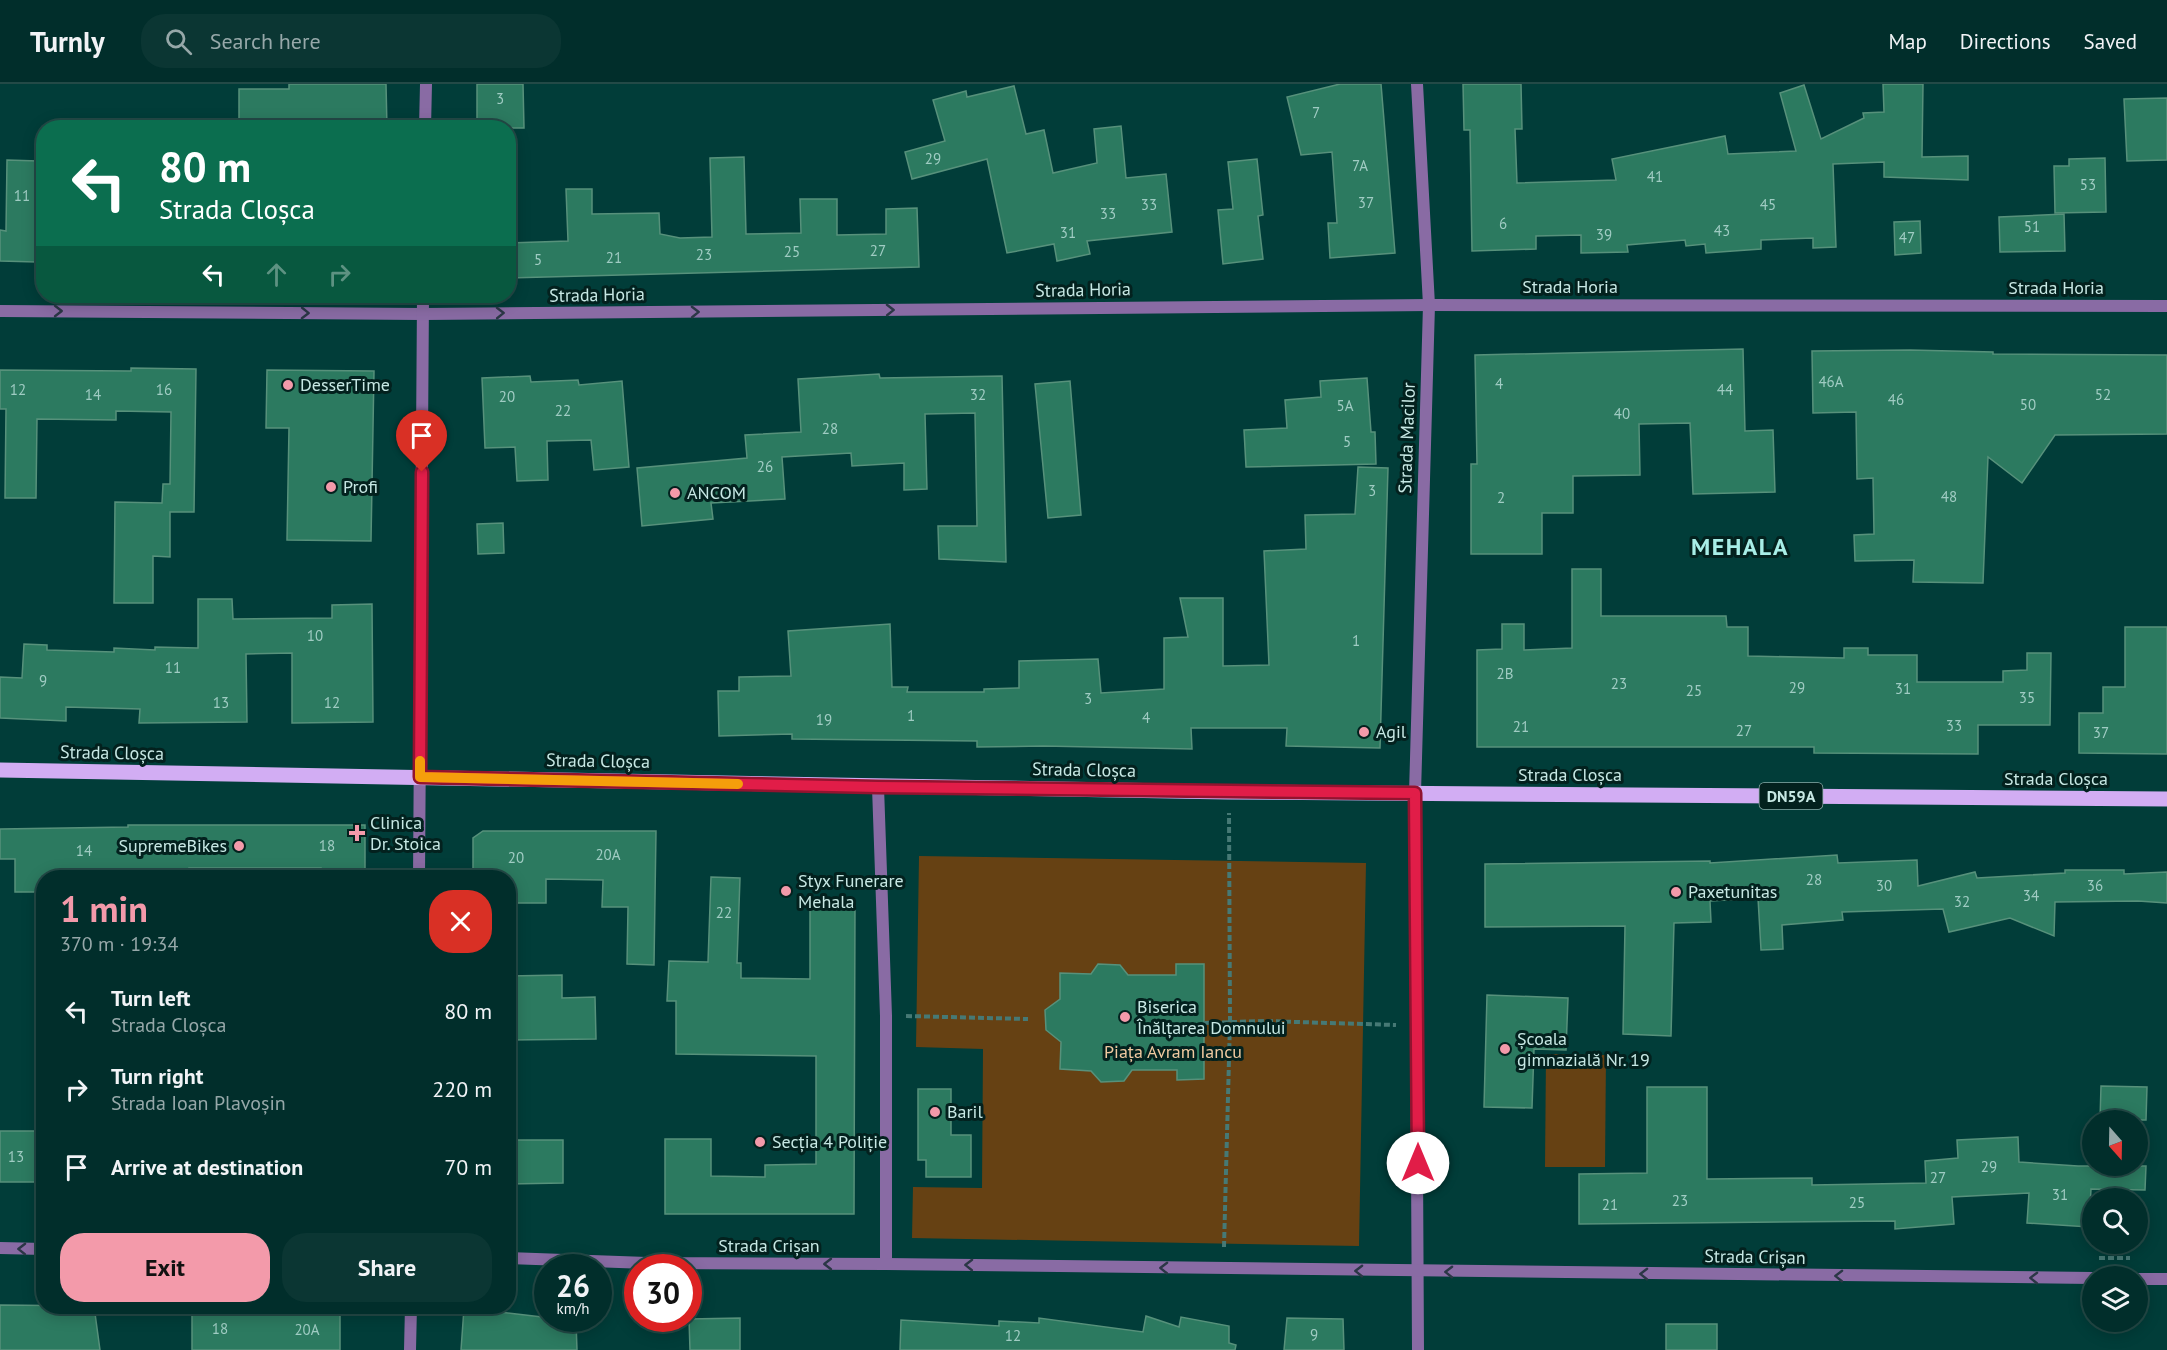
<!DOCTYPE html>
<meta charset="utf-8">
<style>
:root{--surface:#012e2b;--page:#0b3633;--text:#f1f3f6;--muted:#96a8a9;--line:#234a47;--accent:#f39aaa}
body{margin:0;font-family:"PT Sans",sans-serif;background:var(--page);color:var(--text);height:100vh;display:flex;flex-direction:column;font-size:22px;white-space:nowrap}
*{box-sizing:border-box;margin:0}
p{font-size:20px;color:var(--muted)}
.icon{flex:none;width:33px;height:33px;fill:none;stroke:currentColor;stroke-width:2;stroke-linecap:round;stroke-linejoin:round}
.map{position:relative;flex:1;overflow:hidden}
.panel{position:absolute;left:36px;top:786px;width:480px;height:444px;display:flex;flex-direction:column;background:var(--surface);border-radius:24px;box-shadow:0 3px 15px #0003,0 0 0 2px var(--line)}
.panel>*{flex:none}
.banner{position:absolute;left:36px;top:36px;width:480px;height:183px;border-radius:24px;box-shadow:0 3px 15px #0003,0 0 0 2px var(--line);background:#0b6e4f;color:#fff;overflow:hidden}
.needle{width:39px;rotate:160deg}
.controls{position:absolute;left:2082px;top:1026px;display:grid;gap:12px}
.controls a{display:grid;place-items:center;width:66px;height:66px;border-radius:50%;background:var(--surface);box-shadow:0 3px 15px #0003,0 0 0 2px var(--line);font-size:30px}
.speed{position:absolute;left:534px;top:1170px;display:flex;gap:12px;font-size:30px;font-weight:700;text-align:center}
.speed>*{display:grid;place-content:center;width:78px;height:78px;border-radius:50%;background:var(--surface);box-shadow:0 3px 15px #0003,0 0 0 2px var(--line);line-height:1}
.speed small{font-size:15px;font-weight:400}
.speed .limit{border:9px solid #d22;background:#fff;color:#111}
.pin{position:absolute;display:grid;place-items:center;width:51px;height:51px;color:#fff;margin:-62px -26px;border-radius:50% 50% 50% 0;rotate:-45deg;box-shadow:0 0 6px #0007}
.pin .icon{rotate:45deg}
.me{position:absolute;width:66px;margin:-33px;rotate:0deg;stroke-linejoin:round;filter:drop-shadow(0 0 4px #0008)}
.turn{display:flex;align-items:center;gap:21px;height:126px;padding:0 24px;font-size:27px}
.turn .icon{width:78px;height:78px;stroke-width:2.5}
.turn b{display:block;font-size:42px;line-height:51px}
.lanes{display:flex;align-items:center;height:57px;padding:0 24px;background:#0003;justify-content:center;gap:30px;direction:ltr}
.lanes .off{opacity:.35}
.round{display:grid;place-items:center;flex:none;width:63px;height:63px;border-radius:24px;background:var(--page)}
.head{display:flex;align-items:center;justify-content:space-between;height:102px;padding:0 24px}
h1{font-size:36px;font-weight:600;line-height:45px;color:var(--accent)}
.button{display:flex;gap:12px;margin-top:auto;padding:12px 24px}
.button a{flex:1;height:69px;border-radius:24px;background:var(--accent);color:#111;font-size:24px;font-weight:600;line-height:69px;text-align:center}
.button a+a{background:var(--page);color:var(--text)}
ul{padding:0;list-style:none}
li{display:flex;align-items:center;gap:18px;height:78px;padding:0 24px}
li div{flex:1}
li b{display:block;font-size:22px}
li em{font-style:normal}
header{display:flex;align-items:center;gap:36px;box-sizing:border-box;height:84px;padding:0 30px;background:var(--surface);border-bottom:2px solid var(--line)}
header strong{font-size:28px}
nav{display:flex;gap:33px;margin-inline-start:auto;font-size:21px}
.search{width:420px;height:54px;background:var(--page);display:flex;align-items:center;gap:15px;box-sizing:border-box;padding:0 21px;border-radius:24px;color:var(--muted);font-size:22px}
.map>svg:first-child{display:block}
.green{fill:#664113}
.building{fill:#2c7a60;stroke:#57917b;stroke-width:1.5}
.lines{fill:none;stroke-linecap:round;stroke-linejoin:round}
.path{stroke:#467975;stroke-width:4;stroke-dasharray:6 3;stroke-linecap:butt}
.minor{stroke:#896ba4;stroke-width:12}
.primary{stroke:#d2adf3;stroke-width:15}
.oneway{stroke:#2b3746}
.route-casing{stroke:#92132f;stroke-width:15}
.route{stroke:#e11d48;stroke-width:10}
.slow{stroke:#f59e0b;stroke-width:10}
.poi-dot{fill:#f39aaa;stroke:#03211e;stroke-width:2}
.labels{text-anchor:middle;stroke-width:6;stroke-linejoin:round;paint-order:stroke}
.number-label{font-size:15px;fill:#a0ccc3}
.shield{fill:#03211e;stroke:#8caca9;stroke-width:1.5}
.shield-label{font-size:16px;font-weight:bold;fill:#c7e8e4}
.street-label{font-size:18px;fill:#c7e8e4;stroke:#03211e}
.poi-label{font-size:18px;fill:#c7e8e4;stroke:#03211e;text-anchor:start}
.park-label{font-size:18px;fill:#f1caa1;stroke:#03211e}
.district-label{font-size:24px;font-weight:bold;letter-spacing:1.5px;fill:#a8eee7;stroke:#03211e}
</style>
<header>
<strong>Turnly</strong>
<div class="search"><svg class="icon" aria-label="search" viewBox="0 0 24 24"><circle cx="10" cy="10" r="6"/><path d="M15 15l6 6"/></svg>Search here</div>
<nav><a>Map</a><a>Directions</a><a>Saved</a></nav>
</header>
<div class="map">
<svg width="2167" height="1266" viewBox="0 0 2167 1266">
<rect width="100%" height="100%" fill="#013d39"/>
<!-- green -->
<g class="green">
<path d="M919 772 1366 779 1359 1162 912 1154 913 1103 982 1104 983 965 916 963Z"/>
<path d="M1546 970 1606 971 1605 1083H1545Z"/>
</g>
<!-- building -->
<g class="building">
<path d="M289 0H386L387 44H239V5H289Z"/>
<path d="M477 0H523L524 44H477Z"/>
<path d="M1340 0H1381L1395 169 1330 174 1328 139H1337L1332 68 1301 71 1287 13Z"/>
<path d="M1463 0H1521L1522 45H1515L1517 99 1616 96 1612 75 1725 52 1728 70 1796 67 1780 9 1804 1 1821 55 1864 34 1863 29 1884 28 1883 0H1923L1922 73 1968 72V96L1884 93V78L1833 80 1836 163 1813 164V154L1761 156V165L1706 169 1705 160 1686 162 1685 156 1627 161 1628 168 1581 169V151L1536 152V165L1472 167 1470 46H1464Z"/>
<path d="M1014 2 1026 50 1044 46 1053 89 1097 79 1094 45 1121 42 1126 94 1166 90 1172 148 1087 157 1090 170 1057 177 1054 160 1007 169 987 75 912 95 905 68 945 57 933 16 966 7 967 13Z"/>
<path d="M2167 14V76L2127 77 2124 15Z"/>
<path d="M744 73 746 150 801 149 800 115H837V151L886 150V125L917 124 919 183 508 194V159L568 157 566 105H592V130L659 129 660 150 680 154 712 153 710 74Z"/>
<path d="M2105 74 2106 128 2055 129 2054 82H2069V75Z"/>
<path d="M1257 75 1263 131 1258 132 1263 175 1223 180 1218 126 1233 125 1228 78Z"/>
<path d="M7 76 38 77 36 178 0 177V146L6 147Z"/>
<path d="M2064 130 2065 167 2000 168 1999 133Z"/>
<path d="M1920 137 1921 169 1895 171 1894 138Z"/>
<path d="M1743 265 1745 347 1773 346 1775 408 1693 410 1690 339 1639 340 1640 391 1573 392V429H1542V470H1471V380H1477L1475 271Z"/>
<path d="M1910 266 1993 268V270L2167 271V350L2055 351 2022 399 1988 373 1983 499 1913 498 1914 476 1855 477 1854 451 1874 450 1873 394 1857 395 1856 328 1813 329 1812 267Z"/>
<path d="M131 284 196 285 194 428H170V473L153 472V519H114L115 418 162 419 163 400H170L171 328 116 327V336L37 335 36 414H5L6 325H0V286L131 287Z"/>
<path d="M267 286 374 287 371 457 287 456 289 344H266Z"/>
<path d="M879 290 880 294 1002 292 1006 478 939 475 938 442H977L975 329 925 330 927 405 904 406V379L852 382 851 369 782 373 785 415 711 419 713 435 642 442 637 384 747 374 745 351 801 348 798 295Z"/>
<path d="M530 292 531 298 578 296 579 301 622 297 629 383 594 386 591 356 547 357 548 396 517 397 515 363 485 364 482 294Z"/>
<path d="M1367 294 1371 348H1375L1376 380 1246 383 1244 346 1287 344 1285 316 1321 313 1320 297Z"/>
<path d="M1070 297 1081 431 1048 434 1035 300Z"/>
<path d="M1358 383 1388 384 1380 664 1286 662 1287 644H1191L1192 665 1043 662 977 663V657L792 655V650L719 652 718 607H739V593L791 592 788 547 890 540 892 603H908L907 608H984V605L1019 604V577L1098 575 1101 609 1164 605V554L1188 553 1180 514H1223V582L1269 581 1264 467 1306 465 1305 431 1355 430Z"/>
<path d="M503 439 504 469 478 470 477 440Z"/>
<path d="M1572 485H1601V532H1726L1727 543H1748V572L1844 574V564H1868V571H1917V598H2003V587L2027 586V569H2051L2050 641H1978V670L1814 669V663H1477V566L1502 565V540H1524V566L1572 564Z"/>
<path d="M198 515H232L233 535 332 534V521L372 520 373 638 292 639V569L246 570 247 638 139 639 140 625 66 623V637L0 634V593L22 594 24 560 47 561V566L114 568V564L155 566V563L198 564Z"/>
<path d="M2125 543H2167V670L2079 669V629H2103V603H2125Z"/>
<path d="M128 741H365V794H321V784H189V794H44V808H15V775H0V745L128 743Z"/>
<path d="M483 747H656L654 881 627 880 628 823H602L603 796 546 795V819H508V794H473V754Z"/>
<path d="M1837 771 1838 779 1917 776 1918 802 1975 788 1977 794 2065 789V786H2124V790L2167 788V819L2138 817 2055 818 2054 852 2010 834 1949 848 1943 825 1842 828 1843 836 1782 841 1783 865 1761 866 1758 814 1710 817 1711 838 1674 839 1671 952 1623 950 1625 842 1485 843V780L1710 777V779Z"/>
<path d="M711 793 740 794 737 879H741V894L810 895V821H855L854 1130H665V1055H711V1092L765 1093V1081L816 1080V972L676 970V917H667L669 877 708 878Z"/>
<path d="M1098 880 1120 881 1128 891H1176V880H1204V995L1177 996V986H1132L1124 997 1101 998 1091 987 1060 985 1061 958 1046 946 1045 926 1060 915V889L1091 890Z"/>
<path d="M562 891V914L595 913 596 955 508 956V892Z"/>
<path d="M1487 911 1568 914 1566 966 1534 965 1532 1024 1484 1023Z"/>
<path d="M2101 1002 2147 1003 2146 1036H2100Z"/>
<path d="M1647 1003H1707V1095L1812 1094V1101L1926 1099 1925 1077 1958 1074 1957 1056 2018 1053 2019 1078 2078 1082H2146L2145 1106 2091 1105 2089 1143 2027 1139 2029 1109 1952 1113 1954 1140 1895 1145V1137L1579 1140V1090L1647 1089Z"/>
<path d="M918 1005H951V1051H971V1093H926V1076H918Z"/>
<rect x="0" y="1047" width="44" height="51"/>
<path d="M508 1056H563V1099L508 1100Z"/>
<path d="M0 1221 94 1222 100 1266H0Z"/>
<path d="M224 1222H292L340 1228V1266H192V1223Z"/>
<path d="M464 1224 576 1237 577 1266H461Z"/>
<path d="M1146 1232 1179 1243 1181 1233 1229 1242V1259L1236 1261 1235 1266H900L901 1236 999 1242V1237L1039 1239V1234L1143 1248Z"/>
<path d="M740 1234V1266H690L689 1235Z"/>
<path d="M1287 1234 1343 1235 1344 1266H1284Z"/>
<rect x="1666" y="1240" width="51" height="26"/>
</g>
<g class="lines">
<!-- path -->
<g class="path">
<path d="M906 932 1028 935"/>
<path d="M1204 939 1264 937 1396 941"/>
<path d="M1224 1163 1230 938 1229 729"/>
<path d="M2099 1174H2130"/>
</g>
<!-- minor -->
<g class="minor">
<path d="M1417 0 1429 221 1415 709 1418 1266"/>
<path d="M425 44 426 0"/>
<path d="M0 227 423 230 1429 221 2167 222"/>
<path d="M878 703 886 932V1180"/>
<path d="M419 794 423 212"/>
<path d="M0 1164 44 1165"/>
<path d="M508 1174 647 1179 886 1180 2092 1194"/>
<path d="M2138 1195H2167"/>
<path d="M410 1266 411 1222"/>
</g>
<!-- primary -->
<path class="primary" d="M0 686 1228 708 2167 715"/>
</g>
<!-- one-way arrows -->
<defs><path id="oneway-chevron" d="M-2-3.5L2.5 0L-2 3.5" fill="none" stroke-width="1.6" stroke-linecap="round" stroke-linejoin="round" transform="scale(1.5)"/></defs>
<g class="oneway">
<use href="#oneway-chevron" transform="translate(890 226) rotate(-1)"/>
<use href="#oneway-chevron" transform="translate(58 227)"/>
<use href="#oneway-chevron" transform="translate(695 228) rotate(-1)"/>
<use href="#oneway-chevron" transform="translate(305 229) rotate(1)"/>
<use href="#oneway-chevron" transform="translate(500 229) rotate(-1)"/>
<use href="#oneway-chevron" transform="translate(22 1165) rotate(-179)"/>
<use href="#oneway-chevron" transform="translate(828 1180) rotate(-180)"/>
<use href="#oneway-chevron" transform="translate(969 1181) rotate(-179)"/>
<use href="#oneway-chevron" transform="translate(1164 1184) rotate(-179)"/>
<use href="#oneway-chevron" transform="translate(1359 1187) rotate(-179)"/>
<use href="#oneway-chevron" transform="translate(1449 1188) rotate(-179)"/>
<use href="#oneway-chevron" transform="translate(1644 1190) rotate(-179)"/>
<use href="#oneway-chevron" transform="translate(1839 1192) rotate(-179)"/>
<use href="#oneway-chevron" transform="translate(2034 1194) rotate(-179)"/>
</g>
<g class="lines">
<defs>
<path id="route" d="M422 388 420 693 878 703 1415 709 1418 1079"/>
</defs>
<!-- route casing -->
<use href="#route" class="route-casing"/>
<!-- route -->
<use href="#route" class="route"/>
<!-- slow -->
<path class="slow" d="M420 677V693L738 700"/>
</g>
<!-- markers -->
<g class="poi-dot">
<circle cx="288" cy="301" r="6"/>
<circle cx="331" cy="403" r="6"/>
<circle cx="675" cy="409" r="6"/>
<circle cx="1364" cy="648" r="6"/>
<path d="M354 740h6v6h6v6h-6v6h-6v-6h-6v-6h6z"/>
<circle cx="239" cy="762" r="6"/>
<circle cx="786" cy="807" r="6"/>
<circle cx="1676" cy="808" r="6"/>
<circle cx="1125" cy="933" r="6"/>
<circle cx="1505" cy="965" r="6"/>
<circle cx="935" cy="1028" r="6"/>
<circle cx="760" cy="1058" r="6"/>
</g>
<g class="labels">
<!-- number labels -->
<g class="number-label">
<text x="500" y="20">3</text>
<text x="1316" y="34">7</text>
<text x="933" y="80">29</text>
<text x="1360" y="87">7A</text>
<text x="1655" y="98">41</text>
<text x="2088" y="106">53</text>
<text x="22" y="117">11</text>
<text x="1366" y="124">37</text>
<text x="1149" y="126">33</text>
<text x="1768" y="126">45</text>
<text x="1108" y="135">33</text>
<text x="1503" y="145">6</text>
<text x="2032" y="148">51</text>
<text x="1722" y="152">43</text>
<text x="1068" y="154">31</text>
<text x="1604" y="156">39</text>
<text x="1907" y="159">47</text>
<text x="878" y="172">27</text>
<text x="792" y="173">25</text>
<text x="704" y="176">23</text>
<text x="614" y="179">21</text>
<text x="538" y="181">5</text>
<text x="1831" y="303">46A</text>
<text x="1499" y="305">4</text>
<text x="18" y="311">12</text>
<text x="164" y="311">16</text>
<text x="1725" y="311">44</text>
<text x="93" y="316">14</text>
<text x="978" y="316">32</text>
<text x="2103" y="316">52</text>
<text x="507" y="318">20</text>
<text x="1896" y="321">46</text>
<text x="2028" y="326">50</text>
<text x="1345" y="327">5A</text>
<text x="563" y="332">22</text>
<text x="1622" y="335">40</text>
<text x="830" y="350">28</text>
<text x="1347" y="363">5</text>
<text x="765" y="388">26</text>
<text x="1372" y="412">3</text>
<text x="1949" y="418">48</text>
<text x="1501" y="419">2</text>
<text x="315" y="557">10</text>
<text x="1356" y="562">1</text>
<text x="173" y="589">11</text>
<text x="1505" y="595">2B</text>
<text x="43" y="602">9</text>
<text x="1619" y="605">23</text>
<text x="1797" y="609">29</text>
<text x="1903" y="610">31</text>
<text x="1694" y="612">25</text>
<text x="2027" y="619">35</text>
<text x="1088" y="620">3</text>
<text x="221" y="624">13</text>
<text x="332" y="624">12</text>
<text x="911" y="637">1</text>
<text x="1146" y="639">4</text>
<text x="824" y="641">19</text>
<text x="1954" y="647">33</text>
<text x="1521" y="648">21</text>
<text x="1744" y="652">27</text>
<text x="2101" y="654">37</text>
<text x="327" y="767">18</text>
<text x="84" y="772">14</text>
<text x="608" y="776">20A</text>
<text x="516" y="779">20</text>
<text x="1814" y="801">28</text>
<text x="1884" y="807">30</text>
<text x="2095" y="807">36</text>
<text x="2031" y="817">34</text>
<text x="1962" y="823">32</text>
<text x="724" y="834">22</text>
<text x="16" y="1078">13</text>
<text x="1989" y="1088">29</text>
<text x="1938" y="1099">27</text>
<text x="2060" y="1116">31</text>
<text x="1680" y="1122">23</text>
<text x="1857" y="1124">25</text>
<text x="1610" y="1126">21</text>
<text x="220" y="1250">18</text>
<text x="307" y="1251">20A</text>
<text x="1314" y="1256">9</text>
<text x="1013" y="1257">12</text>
</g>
<!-- shield labels -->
<rect class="shield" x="1759.5" y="699" width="63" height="26" rx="4.5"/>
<g class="shield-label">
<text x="1791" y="718">DN59A</text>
</g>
<!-- street labels -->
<g class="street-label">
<text x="1570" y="209">Strada Horia</text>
<text x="2056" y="210">Strada Horia</text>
<text transform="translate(1083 206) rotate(-1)" y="6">Strada Horia</text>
<text transform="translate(597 211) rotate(-1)" y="6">Strada Horia</text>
<text transform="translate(1407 354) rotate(-88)" y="6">Strada Macilor</text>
<text transform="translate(112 669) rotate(1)" y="6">Strada Cloșca</text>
<text transform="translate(598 677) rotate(1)" y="6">Strada Cloșca</text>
<text transform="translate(1084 686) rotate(1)" y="6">Strada Cloșca</text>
<text x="1570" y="697">Strada Cloșca</text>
<text x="2056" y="701">Strada Cloșca</text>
<text x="769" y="1168">Strada Crișan</text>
<text transform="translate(1755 1173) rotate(1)" y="6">Strada Crișan</text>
</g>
<!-- poi labels -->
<g class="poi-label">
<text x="300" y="307">DesserTime</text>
<text x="343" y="409">Profi</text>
<text x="687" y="415">ANCOM</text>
<text x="1376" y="654">Agil</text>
<text x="370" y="745">Clinica<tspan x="370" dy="21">Dr. Stoica</tspan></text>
<text x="227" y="768" text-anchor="end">SupremeBikes</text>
<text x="798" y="803">Styx Funerare<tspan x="798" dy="21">Mehala</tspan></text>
<text x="1688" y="814">Paxetunitas</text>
<text x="1137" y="929">Biserica<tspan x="1137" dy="21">Înălțarea Domnului</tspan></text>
<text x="1517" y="961">Școala<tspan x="1517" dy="21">gimnazială Nr. 19</tspan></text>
<text x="947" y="1034">Baril</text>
<text x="772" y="1064">Secția 4 Poliție</text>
</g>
<!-- park labels -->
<g class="park-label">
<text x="1173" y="974">Piața Avram Iancu</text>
</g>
<!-- district labels -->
<g class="district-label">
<text x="1740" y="471">MEHALA</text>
</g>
</g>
</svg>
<div class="controls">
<a><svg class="needle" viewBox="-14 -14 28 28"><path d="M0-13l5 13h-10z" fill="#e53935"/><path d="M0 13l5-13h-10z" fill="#96a8a9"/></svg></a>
<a><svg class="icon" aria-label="search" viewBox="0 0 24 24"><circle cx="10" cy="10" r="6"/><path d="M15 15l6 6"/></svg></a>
<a><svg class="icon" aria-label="layers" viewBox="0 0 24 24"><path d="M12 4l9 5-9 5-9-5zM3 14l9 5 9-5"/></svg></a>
</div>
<div class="speed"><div>26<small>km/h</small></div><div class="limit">30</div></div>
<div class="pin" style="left:422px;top:388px;background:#d93025"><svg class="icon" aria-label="arrive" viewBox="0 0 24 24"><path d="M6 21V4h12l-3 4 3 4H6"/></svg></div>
<svg class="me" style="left:1418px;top:1079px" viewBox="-20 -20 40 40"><circle r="19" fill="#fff"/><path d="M0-13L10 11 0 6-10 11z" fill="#e11d48"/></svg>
<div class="banner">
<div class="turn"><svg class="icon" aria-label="left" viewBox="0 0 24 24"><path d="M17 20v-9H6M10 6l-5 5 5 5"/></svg><div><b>80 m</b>Strada Cloșca</div></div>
<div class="lanes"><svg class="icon" aria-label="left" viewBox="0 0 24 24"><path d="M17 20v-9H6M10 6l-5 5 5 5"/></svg><svg class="icon off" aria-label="ahead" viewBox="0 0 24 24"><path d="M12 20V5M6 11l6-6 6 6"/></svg><svg class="icon off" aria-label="right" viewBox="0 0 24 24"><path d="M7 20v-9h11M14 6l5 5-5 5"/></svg></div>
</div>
<section class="panel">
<div class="head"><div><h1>1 min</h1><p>370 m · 19:34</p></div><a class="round" style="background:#d93025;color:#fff"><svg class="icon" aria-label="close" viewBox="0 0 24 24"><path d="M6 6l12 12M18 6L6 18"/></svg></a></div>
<ul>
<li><svg class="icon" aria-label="left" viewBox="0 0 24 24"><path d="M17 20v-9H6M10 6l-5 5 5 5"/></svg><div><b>Turn left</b><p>Strada Cloșca</p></div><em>80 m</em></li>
<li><svg class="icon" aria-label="right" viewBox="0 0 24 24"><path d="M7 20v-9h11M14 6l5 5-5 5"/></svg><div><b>Turn right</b><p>Strada Ioan Plavoșin</p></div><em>220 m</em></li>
<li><svg class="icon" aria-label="arrive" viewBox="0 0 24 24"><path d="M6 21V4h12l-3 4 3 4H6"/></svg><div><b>Arrive at destination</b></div><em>70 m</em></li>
</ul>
<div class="button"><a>Exit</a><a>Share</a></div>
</section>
</div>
